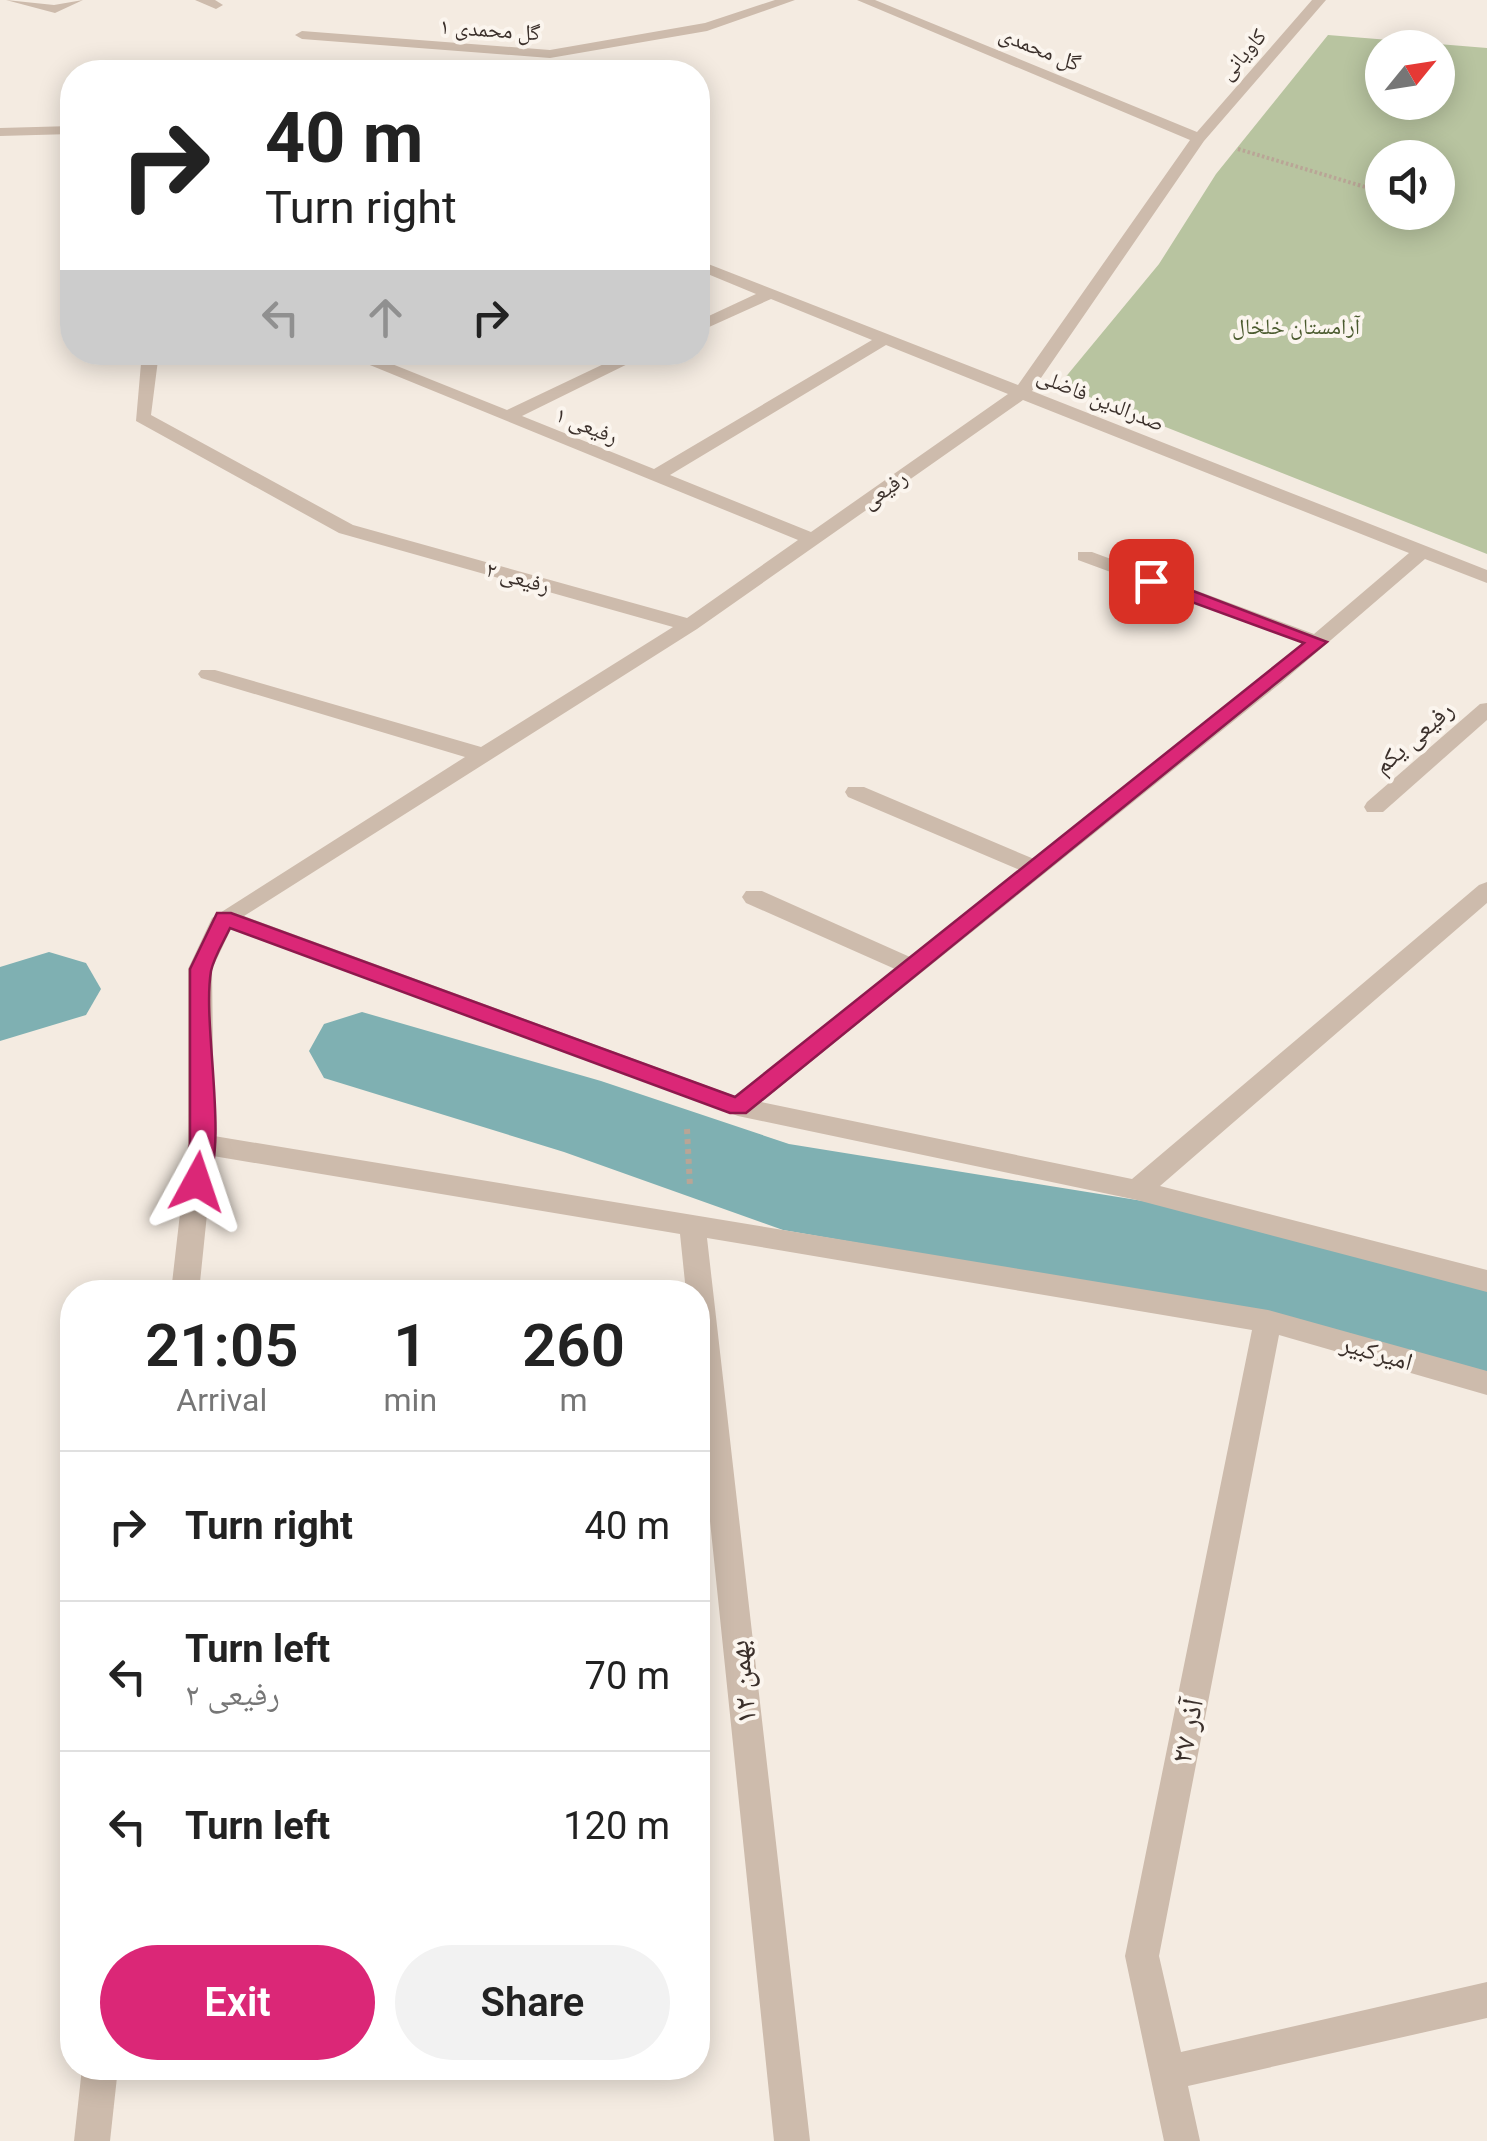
<!DOCTYPE html>
<meta charset="utf-8">
<style>
:root{--surface:#fff;--page:#f2f2f2;--text:#222;--muted:#767676;--line:#e0e0e0;--accent:#db2777}
body{margin:0;font-family:Roboto,"Noto Naskh Arabic",sans-serif;background:var(--page);color:var(--text);height:100vh;display:flex;flex-direction:column;font-size:38px;white-space:nowrap}
*{box-sizing:border-box;margin:0}
p{font-size:32px;color:var(--muted)}
.icon{flex:none;width:55px;height:55px;fill:none;stroke:currentColor;stroke-width:2;stroke-linecap:round;stroke-linejoin:round}
.map{position:relative;flex:1;overflow:hidden}
.panel{position:absolute;left:60px;top:1280px;width:650px;height:800px;display:flex;flex-direction:column;background:var(--surface);border-radius:40px;box-shadow:0 5px 25px #0003}
.panel>*{flex:none}
.top-card{position:absolute;left:60px;top:60px;width:650px;height:305px;border-radius:40px;box-shadow:0 5px 25px #0003;background:#fff;color:var(--text);overflow:hidden}
.needle{width:65px;rotate:60deg}
.tools{position:absolute;left:1365px;top:30px;display:grid;gap:20px}
.tools a{display:grid;place-items:center;width:90px;height:90px;border-radius:50%;background:var(--surface);box-shadow:0 5px 25px #0003;font-size:50px}
.pin{position:absolute;display:grid;place-items:center;width:85px;height:85px;color:#fff;margin:-42px;border-radius:20px;box-shadow:0 5px 15px #0006}
.me{position:absolute;width:110px;margin:-55px;rotate:5deg;stroke-linejoin:round;filter:drop-shadow(0 0 8px #0008)}
.turn{display:flex;align-items:center;gap:35px;height:210px;padding:0 40px;font-size:45px}
.turn .icon{width:130px;height:130px;stroke-width:2.5}
.turn b{display:block;font-size:70px;line-height:85px}
.lanes{display:flex;align-items:center;height:95px;padding:0 40px;background:#0003;justify-content:center;gap:50px;direction:ltr}
.lanes .off{opacity:.35}
.eta{display:flex;justify-content:space-evenly;align-items:center;height:170px;text-align:center}
.eta b{font-size:60px;font-weight:600;line-height:70px}
.button{display:flex;gap:20px;margin-top:auto;padding:20px 40px}
.button a{flex:1;height:115px;border-radius:60px;background:var(--accent);color:#fff;font-size:40px;font-weight:600;line-height:115px;text-align:center}
.button a+a{background:var(--page);color:var(--text)}
ul{padding:0;list-style:none}
li{display:flex;align-items:center;gap:30px;height:150px;padding:0 40px;border-top:2px solid var(--line)}
li div{flex:1}
li b{display:block;font-size:38px}
li em{font-style:normal}
.map>svg:first-child{display:block}
.green{fill:#b8c4a0;fill-rule:evenodd}
.lines{fill:none;stroke-linecap:round;stroke-linejoin:round}
.river{fill:#7fb0b2;fill-rule:evenodd}
.path-far1{stroke:#b9a596;stroke-width:4;stroke-dasharray:2.5 2.5;stroke-linecap:butt}
.path{stroke:#b9a596;stroke-width:6;stroke-dasharray:5 5;stroke-linecap:butt}
.minor{fill:#cdbbac;fill-rule:evenodd}
.route{fill:#db2777;stroke:#8e194d;stroke-width:2.5}
.labels{text-anchor:middle;stroke-width:8;stroke-linejoin:round;paint-order:stroke}
.far-street-label{font-size:22px;fill:#3b302b;stroke:#fbf5ee}
.far-park-label{font-size:22px;fill:#4a5a2e;stroke:#fbf5ee}
.street-label{font-size:25px;fill:#3b302b;stroke:#fbf5ee}
.near-street-label{font-size:30px;fill:#3b302b;stroke:#fbf5ee}
</style>
<div class="map">
<svg width="1487" height="2141" viewBox="0 0 1487 2141">
<rect width="100%" height="100%" fill="#f4ebe1"/>
<!-- green -->
<path class="green" d="M1328 35 1487 48V554L1059 385 1159 264 1216 174ZM1382 48H1438V102H1382ZM1382 158H1438V212H1382Z"/>
<g class="lines">
<!-- river -->
<g class="river">
<path d="M49 952 86 963 101 989 86 1015 0 1041V967Z"/>
<path d="M362 1012 601 1081 789 1144 1174 1206 1487 1291V1389L1174 1298 783 1230 564 1152 324 1078 309 1051 324 1024Z"/>
</g>
<!-- path-far1 -->
<path class="path-far1" d="M1238 149 1382 192"/>
<!-- path -->
<path class="path" d="M687 1129 690 1187"/>
<!-- minor -->
<g class="minor">
<path d="M6 0 54 5 83 0 55 13Z"/>
<path d="M195 0H215L223 5 216 9Z"/>
<path d="M775 0H795L707 31 550 58 302 39 295 35 302 31 550 50 705 23Z"/>
<path d="M857 0H875L1197 132 1312 0H1326L1204 141 1032 391 1487 570V583L1425 559 1281 683 761 1102 1132 1179 1479 885 1487 882V903L1160 1186 1487 1270V1292L1137 1200 738 1116 231 929 212 969 214 1136 1268 1310 1487 1371V1395L1279 1335 1159 1956 1181 2052 1487 1982V2018L1188 2086 1200 2141H1164L1125 1956 1252 1330 707 1238 810 2141H774L698 1405V1292H686L680 1234 213 1156 199 1292H171L188 1144V969L212 918 465 757 201 678 198 674 201 670H215L481 747 673 627 339 533 136 421 142 352H159L151 415 353 525 687 618 798 540 338 352H362L507 410 629 352H652L522 416 654 469 872 340 771 299 698 332V321L756 294 698 270V260L1018 385 1190 140ZM886 345 1008 394 811 532 670 475ZM1023 400 1409 553 1314 634 1092 552H1078V560L1303 643 1034 859 864 787H848L845 792 848 797 1020 870 910 957 762 891H746L742 897 746 903 895 969 735 1096 244 916 697 629Z"/>
<path d="M72 126V134L0 136V128Z"/>
<path d="M1487 703V720L1383 812H1367L1364 807 1367 802 1480 704Z"/>
<path d="M82 2068H118L110 2141H74Z"/>
</g>
</g>
<!-- route -->
<path class="route" d="M1151 575 1327 642 746 1113H730L230 928C224 941 214 957 211 971 202 1025 229 1143 206 1188H189L185 1182 190 1144V969L217 913H231L735 1097 1304 643 1145 585V577Z"/>
<g class="labels">
<!-- far-street labels -->
<g class="far-street-label">
<text transform="translate(490 29) rotate(4)" y="8">گل محمدی ۱</text>
<text transform="translate(1040 48) rotate(22)" y="8">گل محمدی</text>
<text transform="translate(1242 54) rotate(-49)" y="8">کاویانی</text>
<text transform="translate(1101 399) rotate(22)" y="8">صدرالدین فاضلی</text>
<text transform="translate(587 425) rotate(22)" y="8">رفیعی ۱</text>
<text transform="translate(884 489) rotate(-35)" y="8">رفیعی</text>
<text transform="translate(518 577) rotate(16)" y="8">رفیعی ۲</text>
</g>
<!-- far-park labels -->
<g class="far-park-label">
<text x="1296" y="334">آرامستان خلخال</text>
</g>
<!-- street labels -->
<g class="street-label">
<text transform="translate(1413 737) rotate(-41)" y="9">رفیعی یکم</text>
<text transform="translate(1377 1352) rotate(16)" y="9">امیرکبیر</text>
</g>
<!-- near-street labels -->
<g class="near-street-label">
<text transform="translate(742 1682) rotate(-96)" y="10">۱۲ بهمن</text>
<text transform="translate(1187 1731) rotate(-79)" y="10">۲۷ آذر</text>
</g>
</g>
</svg>
<div class="tools">
<a><svg class="needle" viewBox="-14 -14 28 28"><path d="M0-13l5 13h-10z" fill="#e53935"/><path d="M0 13l5-13h-10z" fill="#767676"/></svg></a>
<a><svg class="icon" aria-label="sound" viewBox="0 0 24 24"><path d="M4 9h4l5-4v14l-5-4H4zM17 9q2 3 0 6"/></svg></a>
</div>
<div class="pin" style="left:1151px;top:581px;background:#d93025"><svg class="icon" aria-label="arrive" viewBox="0 0 24 24"><path d="M6 21V4h12l-3 4 3 4H6"/></svg></div>
<svg class="me" style="left:197px;top:1182px" viewBox="-20 -20 40 40"><path d="M0-17L14 15 0 8-14 15z" fill="#db2777" stroke="#fff" stroke-width="4"/></svg>
<div class="top-card">
<div class="turn"><svg class="icon" aria-label="right" viewBox="0 0 24 24"><path d="M7 20v-9h11M14 6l5 5-5 5"/></svg><div><b>40 m</b>Turn right</div></div>
<div class="lanes"><svg class="icon off" aria-label="left" viewBox="0 0 24 24"><path d="M17 20v-9H6M10 6l-5 5 5 5"/></svg><svg class="icon off" aria-label="ahead" viewBox="0 0 24 24"><path d="M12 20V5M6 11l6-6 6 6"/></svg><svg class="icon" aria-label="right" viewBox="0 0 24 24"><path d="M7 20v-9h11M14 6l5 5-5 5"/></svg></div>
</div>
<section class="panel">
<div class="eta">
<div><b>21:05</b><p>Arrival</p></div>
<div><b>1</b><p>min</p></div>
<div><b>260</b><p>m</p></div>
</div>
<ul>
<li><svg class="icon" aria-label="right" viewBox="0 0 24 24"><path d="M7 20v-9h11M14 6l5 5-5 5"/></svg><div><b>Turn right</b></div><em>40 m</em></li>
<li><svg class="icon" aria-label="left" viewBox="0 0 24 24"><path d="M17 20v-9H6M10 6l-5 5 5 5"/></svg><div><b>Turn left</b><p>رفیعی ۲</p></div><em>70 m</em></li>
<li><svg class="icon" aria-label="left" viewBox="0 0 24 24"><path d="M17 20v-9H6M10 6l-5 5 5 5"/></svg><div><b>Turn left</b></div><em>120 m</em></li>
</ul>
<div class="button"><a>Exit</a><a>Share</a></div>
</section>
</div>
